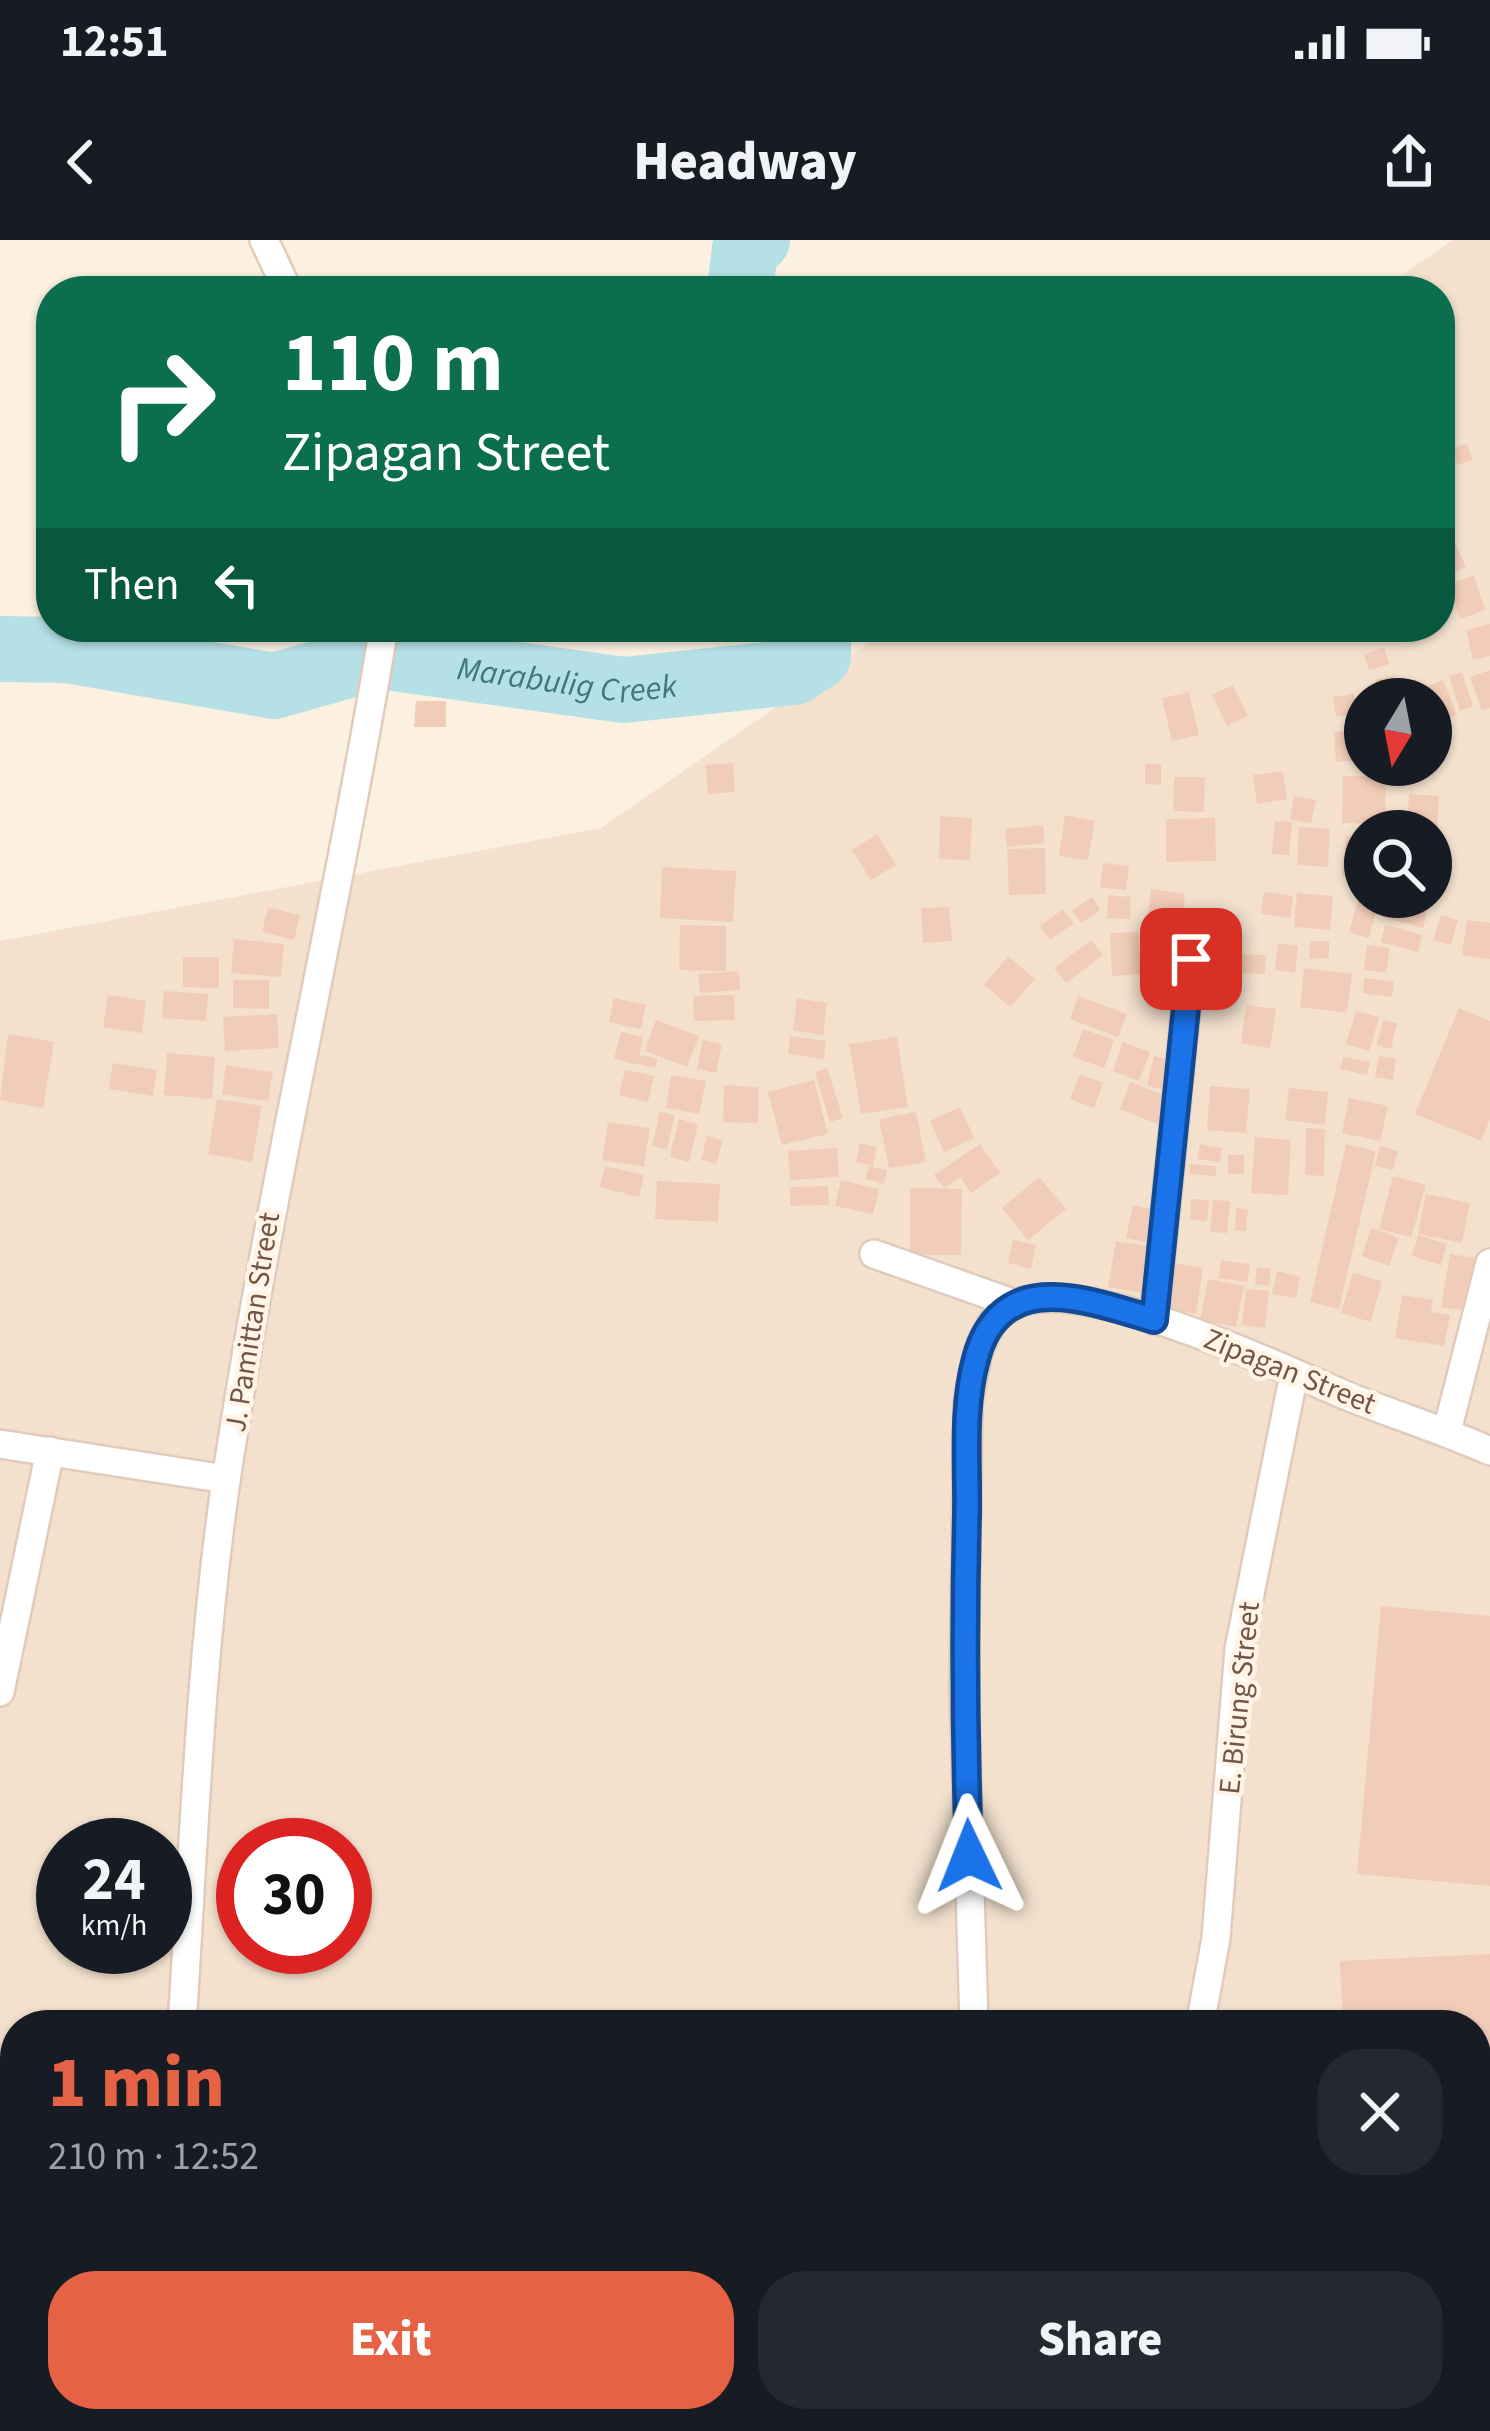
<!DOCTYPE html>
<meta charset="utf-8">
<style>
:root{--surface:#171b24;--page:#242831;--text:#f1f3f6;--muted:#9ea1a6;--accent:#e66245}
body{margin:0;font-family:"Source Sans 3",sans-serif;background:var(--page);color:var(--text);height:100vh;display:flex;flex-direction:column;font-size:45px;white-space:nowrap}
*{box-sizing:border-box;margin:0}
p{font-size:39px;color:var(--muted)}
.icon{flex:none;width:66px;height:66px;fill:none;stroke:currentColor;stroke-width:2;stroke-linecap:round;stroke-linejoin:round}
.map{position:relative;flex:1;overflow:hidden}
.sheet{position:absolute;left:0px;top:1770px;width:1491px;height:423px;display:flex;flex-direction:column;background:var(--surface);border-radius:48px 48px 0 0;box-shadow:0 3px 9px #0004}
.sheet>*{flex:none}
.guide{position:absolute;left:36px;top:36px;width:1419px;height:366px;border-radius:48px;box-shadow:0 3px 9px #0004;background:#0b6e4f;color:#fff;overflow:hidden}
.needle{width:78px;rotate:190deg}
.controls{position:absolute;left:1344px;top:438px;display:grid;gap:24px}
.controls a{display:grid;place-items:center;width:108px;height:108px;border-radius:50%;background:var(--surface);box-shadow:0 3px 9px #0004;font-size:60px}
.speed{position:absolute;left:36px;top:1578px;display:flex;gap:24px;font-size:60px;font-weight:700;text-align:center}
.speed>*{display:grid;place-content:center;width:156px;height:156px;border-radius:50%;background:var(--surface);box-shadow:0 3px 9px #0004;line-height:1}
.speed small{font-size:30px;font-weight:400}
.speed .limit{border:18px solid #d22;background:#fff;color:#111}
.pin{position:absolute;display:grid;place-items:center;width:102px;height:102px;color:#fff;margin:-51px;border-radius:24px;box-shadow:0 6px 18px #0006}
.me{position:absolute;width:132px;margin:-66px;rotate:358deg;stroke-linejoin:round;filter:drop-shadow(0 0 9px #0008)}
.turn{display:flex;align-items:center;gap:42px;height:252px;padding:0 48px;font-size:54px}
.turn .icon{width:156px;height:156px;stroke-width:2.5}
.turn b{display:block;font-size:84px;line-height:102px}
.then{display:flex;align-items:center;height:114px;padding:0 48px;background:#0003;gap:24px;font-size:45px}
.round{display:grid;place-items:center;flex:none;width:126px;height:126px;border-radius:48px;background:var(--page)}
.headline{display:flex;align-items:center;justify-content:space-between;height:204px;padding:0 48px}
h1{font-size:72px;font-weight:800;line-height:90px;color:var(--accent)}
.action{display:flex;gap:24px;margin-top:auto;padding:24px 48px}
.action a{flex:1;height:138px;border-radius:48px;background:var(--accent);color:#fff;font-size:48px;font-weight:800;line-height:138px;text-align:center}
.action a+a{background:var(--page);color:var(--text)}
.status{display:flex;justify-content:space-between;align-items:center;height:84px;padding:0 60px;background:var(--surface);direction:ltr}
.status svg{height:33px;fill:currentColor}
header{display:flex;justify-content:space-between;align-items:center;height:156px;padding:0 48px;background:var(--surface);font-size:54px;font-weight:800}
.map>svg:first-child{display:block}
.residential{fill:#f3e1ce;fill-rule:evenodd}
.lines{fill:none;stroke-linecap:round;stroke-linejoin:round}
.river{stroke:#b5e0e5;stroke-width:66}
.building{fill:#f1ccb8}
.street-casing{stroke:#e0cbbc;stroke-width:32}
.street{stroke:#fff;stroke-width:27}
.route-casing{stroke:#114b97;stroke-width:30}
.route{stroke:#1a73e8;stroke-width:21}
.labels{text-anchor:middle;stroke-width:9;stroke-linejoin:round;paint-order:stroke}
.street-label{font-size:30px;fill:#725548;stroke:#fff4e6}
.water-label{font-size:33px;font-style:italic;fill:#3f777f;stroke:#fff4e6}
</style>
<div class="status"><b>12:51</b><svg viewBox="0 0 49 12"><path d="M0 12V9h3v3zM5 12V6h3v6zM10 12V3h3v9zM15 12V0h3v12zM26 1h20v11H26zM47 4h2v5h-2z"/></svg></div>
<header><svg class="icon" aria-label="back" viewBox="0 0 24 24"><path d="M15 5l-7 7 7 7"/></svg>Headway<svg class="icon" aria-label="share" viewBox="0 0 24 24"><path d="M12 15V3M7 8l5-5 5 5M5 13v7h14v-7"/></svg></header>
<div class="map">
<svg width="1490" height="2191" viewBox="0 0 1490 2191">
<rect width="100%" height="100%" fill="#fcf0e0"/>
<!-- residential -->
<path class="residential" d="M1453 0H1490V2191H0V701L601 588 892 387H1440V51H1379ZM1365 459H1431V525H1365ZM1365 591H1431V657H1365ZM63 1605H165V1707H63ZM243 1605H345V1707H243ZM15 1785H1476V2178H15Z"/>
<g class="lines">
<!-- river -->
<g class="river">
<path d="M740 51 745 9 757 0"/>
<path id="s1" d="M0 409 67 410 274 446 380 416 624 450 794 432 818 416V387"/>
</g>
</g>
<!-- building -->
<g class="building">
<path d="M1467 204 1472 220 1457 225 1452 208Z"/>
<path d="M1448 287 1466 327 1440 339V291Z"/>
<path d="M1474 336 1485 370 1460 379 1449 344Z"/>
<path d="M1490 384V416L1473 420 1466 390Z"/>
<path d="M1384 408 1389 424 1369 430 1364 414Z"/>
<path d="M1490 430V468L1482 471 1470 437Z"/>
<path d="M1462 432 1473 466 1460 471 1449 436Z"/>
<path d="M1394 436 1398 456 1380 459 1375 440Z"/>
<path d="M1443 440 1457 475 1435 484 1431 459H1425L1421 449Z"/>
<path d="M1233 445 1248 476 1227 486 1212 455Z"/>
<path d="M1189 452 1199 495 1172 501 1162 458Z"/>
<path d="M1354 454 1357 474 1336 477 1333 457Z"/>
<path d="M416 461H446V487H414Z"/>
<path d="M1358 490 1360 520 1336 522 1334 492Z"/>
<path d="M733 523 735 552 708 554 706 525Z"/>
<path d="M1145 524H1161V545L1145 544Z"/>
<path d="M1283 531 1287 559 1257 564 1253 535Z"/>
<path d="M1343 536 1386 537 1385 584 1342 583Z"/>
<path d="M1174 537H1205L1204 572 1173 571Z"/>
<path d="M1409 554 1439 556 1437 598H1431V591H1407Z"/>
<path d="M1294 556 1316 560 1311 583 1290 579Z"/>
<path d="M1065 575 1095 581 1088 620 1059 616Z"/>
<path d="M940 576 972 578 970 620 939 619Z"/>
<path d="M1215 578 1216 621 1166 622V579Z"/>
<path d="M1275 581 1292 582 1289 615 1272 614Z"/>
<path d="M1043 585 1045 603 1007 607 1005 589Z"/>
<path d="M1299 587 1330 589 1328 627 1297 625Z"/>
<path d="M877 594 896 625 871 640 852 610Z"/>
<path d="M1346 596 1365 599V639L1342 636Z"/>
<path d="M1045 608 1046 654 1009 655 1007 609Z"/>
<path d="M1103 623 1129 626 1126 650 1100 647Z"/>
<path d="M662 627 736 631 733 682 660 678Z"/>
<path d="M1151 649 1185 654 1180 707 1145 704Z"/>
<path d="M1264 652 1293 656 1290 678 1261 674Z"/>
<path d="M1360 652 1380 657 1369 698 1349 692Z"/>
<path d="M1297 653 1333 656 1330 690 1294 687Z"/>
<path d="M1108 655 1131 657 1130 679 1107 678Z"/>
<path d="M1092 657 1100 670 1081 683 1072 670Z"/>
<path d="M1387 657 1429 664 1423 688 1382 677Z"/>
<path d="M949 667 952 701 923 703 921 668Z"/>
<path d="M268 668 300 675 294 700 262 692Z"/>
<path d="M1063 669 1074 683 1050 700 1040 686Z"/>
<path d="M1441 675 1458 680 1451 705 1433 700Z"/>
<path d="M1467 680 1490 683V719L1462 715Z"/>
<path d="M680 685 726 686V731L679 730Z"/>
<path d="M1385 685 1422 695 1418 712 1381 702Z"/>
<path d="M1138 692 1141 734 1112 736 1110 693Z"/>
<path d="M234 699 284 704 281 737 231 733Z"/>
<path d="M1091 700 1103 715 1066 743 1054 728Z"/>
<path d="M1310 701H1329V718L1309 719Z"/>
<path d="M1278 703 1298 706 1295 733 1275 730Z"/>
<path d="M1367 705 1390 708 1386 733 1364 730Z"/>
<path d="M1242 714 1266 715 1265 734 1241 733Z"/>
<path d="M1008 716 1035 739 1010 767 984 745Z"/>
<path d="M183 717H219V748L183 747Z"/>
<path d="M1304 728 1352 734 1347 773 1300 767Z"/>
<path d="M739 731 740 750 700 753 698 734Z"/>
<path d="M1364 738 1394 742 1392 757 1363 753Z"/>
<path d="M233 740H269V769L233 768Z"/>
<path d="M164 751 208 754 206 781 162 778Z"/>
<path d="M108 755 146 761 142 793 103 787Z"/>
<path d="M734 755 735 780 694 781 693 756Z"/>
<path d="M1078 756 1127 774 1118 797 1070 779Z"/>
<path d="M614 758 646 765 641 789 609 782Z"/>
<path d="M797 758 827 763 823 795 793 790Z"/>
<path d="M1246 765 1276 769 1270 808 1241 803Z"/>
<path d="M1459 768 1490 781V879L1481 901 1415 874Z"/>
<path d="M1356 771 1379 777 1369 811 1346 804Z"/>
<path d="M277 774 279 808 225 811 223 777Z"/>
<path d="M656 780 699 796 687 827 645 811Z"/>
<path d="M1383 780 1397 783 1391 809 1377 805Z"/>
<path d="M1083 789 1114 800 1104 828 1073 817Z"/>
<path d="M621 792 643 797 639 815 658 819 655 828 614 819Z"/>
<path d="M8 794 54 802 43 868 0 860Z"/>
<path d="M790 796 826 801 824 819 788 814Z"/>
<path d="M897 797 908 867 861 874 849 804Z"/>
<path d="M703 800 722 804 716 833 697 829Z"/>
<path d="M1123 802 1150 812 1139 841 1113 831Z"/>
<path d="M167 813 215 817 212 859 164 855Z"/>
<path d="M1154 816 1179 822 1172 852 1147 846Z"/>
<path d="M1379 816 1396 819 1393 840 1375 837Z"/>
<path d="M1343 817 1370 822 1367 835 1340 829Z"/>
<path d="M113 823 157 830 153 856 109 849Z"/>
<path d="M226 825 273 832 268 861 222 854Z"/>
<path d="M827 828 843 878 830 882 815 832Z"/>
<path d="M625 830 654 836 648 862 619 855Z"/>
<path d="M1080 834 1103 843 1094 868 1070 859Z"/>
<path d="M671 835 706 841 699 874 666 868Z"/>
<path d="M814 840 828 894 782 905 768 852Z"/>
<path d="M1130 842 1175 859 1165 887 1120 869Z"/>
<path d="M724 845 759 847 758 883 723 882Z"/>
<path d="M1210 846 1250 849 1246 893 1207 890Z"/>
<path d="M1289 848 1328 852 1325 885 1285 880Z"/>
<path d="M1349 858 1388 866 1380 901 1342 893Z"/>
<path d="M217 859 262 866 252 922 208 914Z"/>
<path d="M960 867 974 898 944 912 930 881Z"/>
<path d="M660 872 675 875 667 909 652 906Z"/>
<path d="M916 872 926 922 889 928 879 879Z"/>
<path d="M679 879 698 884 689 922 670 917Z"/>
<path d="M608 882 650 888 644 927 602 920Z"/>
<path d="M1306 888 1325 889 1324 936 1305 935Z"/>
<path d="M707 896 723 900 716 924 701 920Z"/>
<path d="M1255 897 1291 900 1288 955 1251 953Z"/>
<path d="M860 903 877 907 873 926 856 922Z"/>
<path d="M980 904 1000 933 971 953 960 937 944 948 934 935Z"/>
<path d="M1200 904 1222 908 1220 922 1197 919Z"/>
<path d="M1346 904 1376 911 1339 1069 1310 1062Z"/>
<path d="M1380 906 1398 911 1393 930 1375 926Z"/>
<path d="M837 908 839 937 790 940 788 911Z"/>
<rect x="1228" y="915" width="16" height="19"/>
<path d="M1190 924 1216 926V936L1189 934Z"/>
<path d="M605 926 644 935 639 957 600 947Z"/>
<path d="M869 926 887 930 884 944 865 939Z"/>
<path d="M1393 936 1426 945 1411 997 1379 989Z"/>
<path d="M1039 937 1066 969 1028 1000 1002 968Z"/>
<path d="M841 940 879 949 873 974 835 966Z"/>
<path d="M657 941 720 944 718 982 655 979Z"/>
<path d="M828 946 829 965 790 966V947Z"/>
<path d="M910 948 962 949 961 1015H910Z"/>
<path d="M1426 954 1470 963 1462 1003 1418 994Z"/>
<path d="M1191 959 1209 960 1207 981 1190 980Z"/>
<path d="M1213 960 1230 961 1227 993 1210 992Z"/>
<path d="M1133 965 1162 971 1156 1004 1126 998Z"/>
<path d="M1236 968 1248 969 1246 991 1235 990Z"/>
<path d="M1371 988 1399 998 1389 1026 1362 1016Z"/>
<path d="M1418 995 1447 1004 1441 1025 1412 1016Z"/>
<path d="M1013 1000 1036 1005 1031 1029 1008 1023Z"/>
<path d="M1116 1001 1149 1006 1142 1053 1108 1047Z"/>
<path d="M1450 1014 1475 1018 1466 1071 1441 1067Z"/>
<path d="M1221 1020 1250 1024 1247 1042 1219 1038Z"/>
<path d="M1173 1023 1203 1028 1196 1074 1166 1069Z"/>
<path d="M1257 1027 1271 1029 1269 1046 1255 1044Z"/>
<path d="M1277 1031 1300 1036 1296 1058 1272 1054Z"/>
<path d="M1353 1033 1382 1041 1371 1082 1341 1073Z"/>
<path d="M1208 1039 1244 1046 1236 1087 1200 1080Z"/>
<path d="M1246 1049 1269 1051 1265 1088 1242 1085Z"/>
<path d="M1402 1055 1433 1060 1431 1072 1450 1075 1444 1106 1395 1098Z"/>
<path d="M1381 1366 1490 1376V1646L1357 1634Z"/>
<path d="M1490 1714V1976L1476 1977V1785H1343L1340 1721Z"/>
</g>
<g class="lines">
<defs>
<g id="street">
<path d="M264 0 288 51"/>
<path d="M874 1014 1015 1064"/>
<path d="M1154 1080 1191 719"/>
<path d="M1447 1191 1490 1023"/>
<path d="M0 1204 226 1239"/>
<path d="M0 1452 50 1211"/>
<path d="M182 1785C194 1602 200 1415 227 1234 270 949 337 670 384 387"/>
<path d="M974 1785 964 1448 968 1164C974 1129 978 1085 1011 1066 1077 1029 1284 1130 1352 1158 1398 1176 1445 1191 1490 1211"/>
<path d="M1200 1785 1216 1698 1239 1409 1294 1134"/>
<path d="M0 2042 15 2044"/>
<path d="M1476 2167 1490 2166"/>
<path d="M838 2178 908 2191"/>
<path d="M978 2178V2191"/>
<path d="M150 2191 151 2178"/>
<path d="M567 2191V2178"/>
<path d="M1217 2191 1358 2178"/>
</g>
</defs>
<!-- street casing -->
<use href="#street" class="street-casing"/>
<!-- street -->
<use href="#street" class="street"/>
</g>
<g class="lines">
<defs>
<path id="route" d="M969 1616C965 1502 964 1389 967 1275 968 1224 962 1169 976 1119 981 1099 992 1078 1011 1067 1049 1043 1114 1068 1154 1080L1191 719"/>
</defs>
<!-- route casing -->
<use href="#route" class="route-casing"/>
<!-- route -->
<use href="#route" class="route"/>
</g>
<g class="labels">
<!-- street labels -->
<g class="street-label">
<text transform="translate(252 1082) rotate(-81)" y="10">J. Pamittan Street</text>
<text transform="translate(1290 1131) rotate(22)" y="10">Zipagan Street</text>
<text transform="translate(1239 1458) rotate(-84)" y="10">E. Birung Street</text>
</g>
<!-- water labels -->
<g class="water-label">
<text dy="12" stroke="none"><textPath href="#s1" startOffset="576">Marabulig Creek</textPath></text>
</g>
</g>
</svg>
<div class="controls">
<a><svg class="needle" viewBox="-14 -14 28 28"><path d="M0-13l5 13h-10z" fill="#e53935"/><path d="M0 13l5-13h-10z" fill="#9ea1a6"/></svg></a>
<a><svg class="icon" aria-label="search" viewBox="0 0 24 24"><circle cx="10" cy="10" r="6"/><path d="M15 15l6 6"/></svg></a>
</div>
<div class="speed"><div>24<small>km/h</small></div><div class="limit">30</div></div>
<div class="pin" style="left:1191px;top:719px;background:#d93025"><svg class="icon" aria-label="arrive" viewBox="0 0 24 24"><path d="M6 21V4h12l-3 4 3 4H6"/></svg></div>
<svg class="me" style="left:969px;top:1616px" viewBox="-20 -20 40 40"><path d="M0-17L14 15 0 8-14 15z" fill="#1a73e8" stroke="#fff" stroke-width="4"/></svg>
<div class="guide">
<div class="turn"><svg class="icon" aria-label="right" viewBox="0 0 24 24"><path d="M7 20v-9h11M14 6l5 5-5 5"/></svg><div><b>110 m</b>Zipagan Street</div></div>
<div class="then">Then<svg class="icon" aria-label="left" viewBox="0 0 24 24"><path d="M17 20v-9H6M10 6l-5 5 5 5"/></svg></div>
</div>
<section class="sheet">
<div class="headline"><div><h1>1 min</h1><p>210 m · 12:52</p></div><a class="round"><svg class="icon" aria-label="close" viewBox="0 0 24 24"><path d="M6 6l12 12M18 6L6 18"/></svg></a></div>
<div class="action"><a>Exit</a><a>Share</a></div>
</section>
</div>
